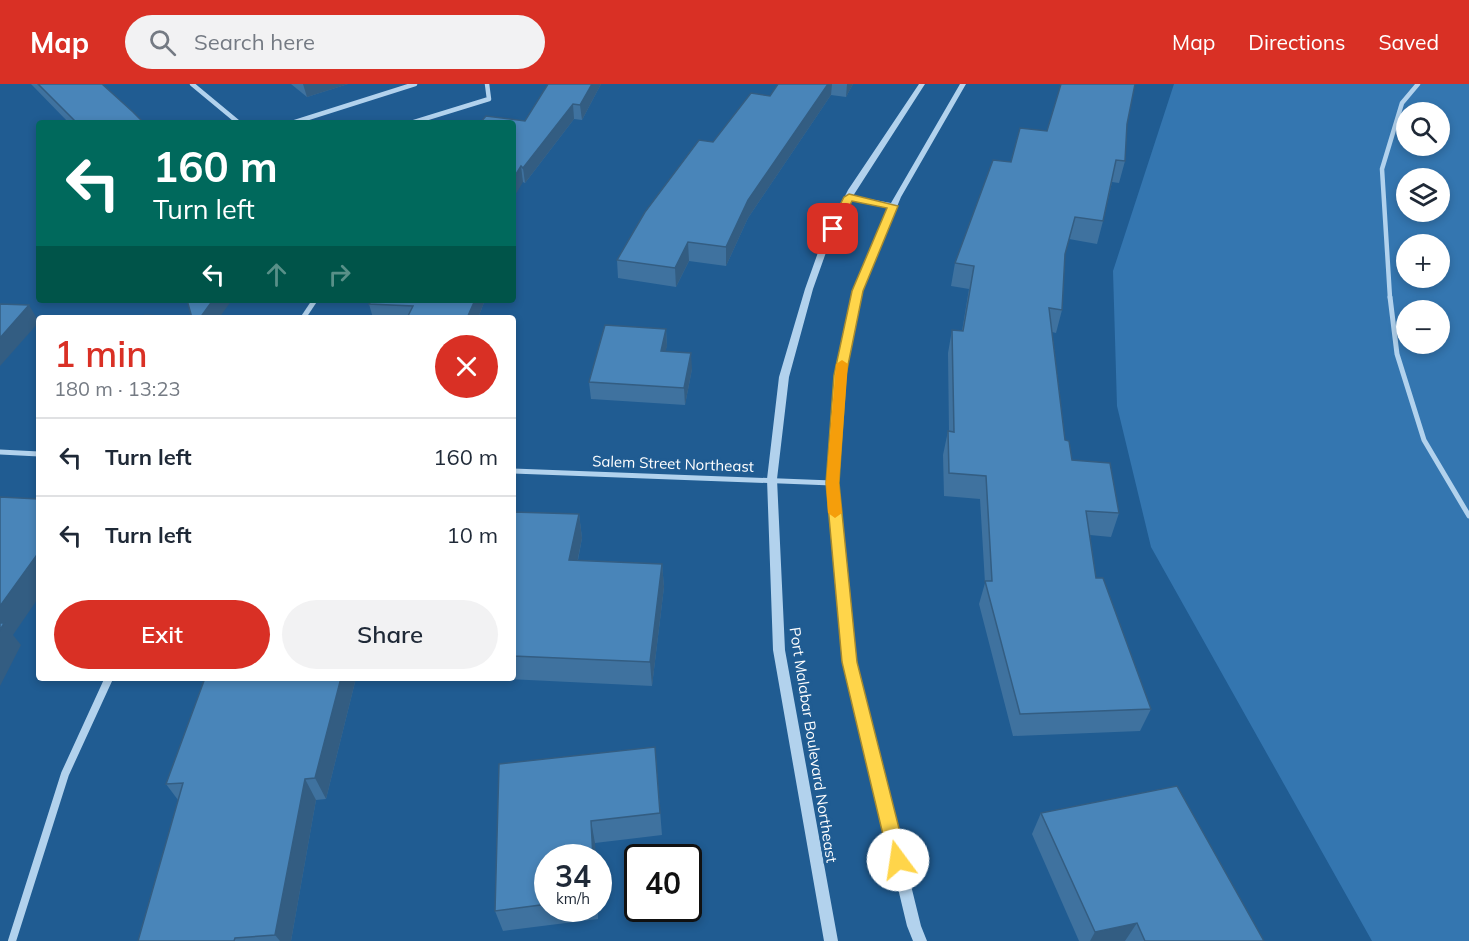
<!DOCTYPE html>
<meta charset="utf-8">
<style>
:root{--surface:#fff;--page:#f2f2f3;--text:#1f2937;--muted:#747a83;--line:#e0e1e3;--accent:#d93025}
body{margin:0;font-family:Mulish,sans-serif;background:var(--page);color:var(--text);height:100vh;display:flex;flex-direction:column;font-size:22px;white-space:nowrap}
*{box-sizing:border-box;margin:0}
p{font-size:20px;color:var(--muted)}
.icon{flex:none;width:33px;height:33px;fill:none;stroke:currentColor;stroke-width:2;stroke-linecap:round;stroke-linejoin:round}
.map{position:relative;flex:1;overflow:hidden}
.sheet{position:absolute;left:36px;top:231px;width:480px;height:366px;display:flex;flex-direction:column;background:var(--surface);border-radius:6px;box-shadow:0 3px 9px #0003}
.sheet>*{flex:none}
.top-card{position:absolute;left:36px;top:36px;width:480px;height:183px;border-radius:6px;box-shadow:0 3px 9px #0003;background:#00695c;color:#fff;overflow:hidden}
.fabs{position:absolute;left:1396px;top:18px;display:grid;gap:12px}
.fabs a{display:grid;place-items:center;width:54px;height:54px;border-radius:50%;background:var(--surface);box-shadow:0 3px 9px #0003;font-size:30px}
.speed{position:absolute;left:534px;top:760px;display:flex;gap:12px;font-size:30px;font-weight:700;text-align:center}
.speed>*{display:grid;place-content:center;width:78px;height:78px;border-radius:50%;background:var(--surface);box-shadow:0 3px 9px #0003;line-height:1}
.speed small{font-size:15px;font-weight:400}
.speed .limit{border:3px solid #111;border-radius:9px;background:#fff;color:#111}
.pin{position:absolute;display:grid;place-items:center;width:51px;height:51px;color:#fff;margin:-26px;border-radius:12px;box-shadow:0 3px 9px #0006}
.me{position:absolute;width:66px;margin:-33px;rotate:346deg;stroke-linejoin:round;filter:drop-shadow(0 0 4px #0008)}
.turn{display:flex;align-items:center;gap:21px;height:126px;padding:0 18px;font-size:27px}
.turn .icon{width:78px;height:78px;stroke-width:2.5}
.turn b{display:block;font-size:42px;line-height:51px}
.lanes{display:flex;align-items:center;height:57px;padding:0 18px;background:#0003;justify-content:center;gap:30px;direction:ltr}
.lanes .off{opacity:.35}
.round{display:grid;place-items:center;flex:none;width:63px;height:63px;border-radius:32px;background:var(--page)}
.head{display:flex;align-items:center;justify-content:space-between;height:102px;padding:0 18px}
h1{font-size:36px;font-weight:600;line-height:45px;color:var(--accent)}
.cta{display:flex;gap:12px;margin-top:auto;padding:12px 18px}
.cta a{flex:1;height:69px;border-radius:36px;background:var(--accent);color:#fff;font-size:24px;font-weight:600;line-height:69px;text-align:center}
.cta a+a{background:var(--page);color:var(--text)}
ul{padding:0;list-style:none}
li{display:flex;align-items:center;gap:18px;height:78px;padding:0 18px;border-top:2px solid var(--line)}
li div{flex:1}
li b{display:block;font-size:22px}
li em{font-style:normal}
header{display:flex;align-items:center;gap:36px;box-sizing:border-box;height:84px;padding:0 30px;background:var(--accent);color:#fff}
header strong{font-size:28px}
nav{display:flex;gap:33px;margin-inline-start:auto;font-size:21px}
.search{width:420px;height:54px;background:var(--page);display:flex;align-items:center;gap:15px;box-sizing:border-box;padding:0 21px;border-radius:33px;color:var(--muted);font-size:22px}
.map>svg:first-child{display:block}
.green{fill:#3476b0;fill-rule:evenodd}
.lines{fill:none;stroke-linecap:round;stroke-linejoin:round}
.minor-far2{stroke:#b2d2ed;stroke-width:4.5}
.minor-far1{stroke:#b2d2ed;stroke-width:5}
.minor{stroke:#b2d2ed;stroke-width:8}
.tertiary{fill:#b2d2ed;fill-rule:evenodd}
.wall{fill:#3f729f}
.shaded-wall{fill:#335d82}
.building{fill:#4985b9;stroke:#335d82;stroke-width:1.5}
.route{fill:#ffd54a;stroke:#a68a30;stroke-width:1.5}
.slow{fill:#f59e0b}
.labels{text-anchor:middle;stroke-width:6;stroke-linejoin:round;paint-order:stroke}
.street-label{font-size:15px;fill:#fff;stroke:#205c92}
</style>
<header>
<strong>Map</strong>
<div class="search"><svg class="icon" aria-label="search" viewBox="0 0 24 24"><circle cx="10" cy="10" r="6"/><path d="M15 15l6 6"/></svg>Search here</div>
<nav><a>Map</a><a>Directions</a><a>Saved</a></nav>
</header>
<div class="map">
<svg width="1469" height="857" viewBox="0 0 1469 857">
<rect width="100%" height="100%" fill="#205c92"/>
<!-- green -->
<path class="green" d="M1174 0H1469V857H1372L1151 463 1117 322 1113 187ZM1407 28H1440V62H1407ZM1407 94H1440V128H1407ZM1407 160H1440V194H1407ZM1407 226H1440V260H1407Z"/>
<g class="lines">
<!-- minor-far2 -->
<g class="minor-far2">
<path d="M192 0 239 39"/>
<path d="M292 39 415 0"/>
<path d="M411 39 489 15 487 0"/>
<path d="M1390 214 1382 85 1402 19 1418 0"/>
</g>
<!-- minor-far1 -->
<g class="minor-far1">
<path d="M1390 213 1397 270 1424 356 1469 432"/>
<path d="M303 234 315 216"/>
<path d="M0 368 39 370"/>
<path d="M513 387 832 399"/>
</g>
<!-- minor -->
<path class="minor" d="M12 857 65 690 109 594"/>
<!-- tertiary -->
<path class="tertiary" d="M919 0H925L853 112 891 119 960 0H966L901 113 862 207 845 291 837 399 856 578 921 842 927 857H913L907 842 844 578 827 399 835 291 854 207 889 123 851 116 829 160 813 205 789 293 777 395 785 566 838 857H824L773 566 767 395 779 293 805 205 821 160 848 106Z"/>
</g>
<!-- wall -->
<g class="wall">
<path d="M31 0H102L144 39H69Z"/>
<path d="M291 0H348L307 13Z"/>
<path d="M548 0H601L582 36 574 35 525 99 523 98 486 32 525 37Z"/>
<path d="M778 0H853L846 13 831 11 748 134 726 182 689 177 676 203 618 194 617 176 713 58 770 12Z"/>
<path d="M1127 40 1125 77 1119 99 1112 98 1103 137 1097 160 1069 155 1065 170 1062 226 1056 249 1052 248 1065 356 1072 376 1119 429 1111 453 1090 451 1096 494 1151 625 1140 647 1013 652 979 520 985 499 980 415 944 412 943 371 948 347 949 348 948 269 952 246 962 247 969 205 951 202 955 179 1011 78 1047 47Z"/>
<path d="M372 216H485L478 234H373L369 220Z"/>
<path d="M666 245 667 262 665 267 692 285 685 321 591 315 589 298Z"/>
<path d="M513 428 579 430 582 454 578 476 662 480 664 503 652 602 489 594H513Z"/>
<path d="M356 594 326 715 316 716 291 857H138L178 716 166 700Z"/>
<path d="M655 663 662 751 595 759 548 774V825H598V835L503 847 495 827Z"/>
<path d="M1041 729 1264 857H1079L1032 750Z"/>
</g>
<!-- shaded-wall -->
<g class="shaded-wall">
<path d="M303 0H348L307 13Z"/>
<path d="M592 0H601L582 36 580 21Z"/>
<path d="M828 0H832L831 11 748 134 726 182V163L748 116Z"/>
<path d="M847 0H853L846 13Z"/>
<path d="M573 20 574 35 525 99 523 84Z"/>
<path d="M521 82 523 98 513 115V95Z"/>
<path d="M688 158 689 177 676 203 675 184Z"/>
<path d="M213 216H232L219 234H200Z"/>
<path d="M475 216H485L478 234H467Z"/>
<path d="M29 221 39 238 0 282V254Z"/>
<path d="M666 245 667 262 662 284 661 267Z"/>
<path d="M691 269 692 285 685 321 684 304Z"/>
<path d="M579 430 582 454 573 499 569 476Z"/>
<path d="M39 468V513L13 551 21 561 0 602V522Z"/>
<path d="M662 480 664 503 652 602 650 578Z"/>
<path d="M341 594H356L326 715 315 694Z"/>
<path d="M305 695 316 716 291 857H280L275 851Z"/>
<path d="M591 737 595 759 596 774H593Z"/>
<path d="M1137 839 1125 857H1090L1095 848Z"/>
</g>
<!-- building -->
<g class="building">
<path d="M38 0H102L133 28 144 39H77Z"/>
<path d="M548 0H592L580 21 573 20 523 84 521 82 513 95V39H480L486 32 525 37Z"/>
<path d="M778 0H828L748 116 726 163 688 158 675 184 617 176 645 128 699 56 713 58 751 9 770 12Z"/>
<path d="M1061 0H1135L1127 40 1125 77 1116 76 1103 137 1075 133 1065 170 1062 226 1049 224 1065 356 1069 357 1072 376 1110 379 1119 429 1086 427 1096 494H1103L1151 625 1020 630 985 497H992L986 392 949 389 948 347 954 348 952 246 963 247 974 182 955 179 993 76 1011 78 1020 44 1047 47Z"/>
<path d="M187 216H213L200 234H143L145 231 192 234Z"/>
<path d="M372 216H475L467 234H407L413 222 369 220Z"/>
<path d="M0 220 29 221 0 254Z"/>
<path d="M605 241 666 245 661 267 691 269 684 304 589 298Z"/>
<path d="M0 413 39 415V468L0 522Z"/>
<path d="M513 428 579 430 569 476 662 480 650 578 513 572Z"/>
<path d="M0 539H4L0 546Z"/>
<path d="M205 594H341L315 694 305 695 275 851 235 854 234 857H138L183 699 166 700Z"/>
<path d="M655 663 660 729 591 737 593 774H548V820L495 827 499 680Z"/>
<path d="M1177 702 1264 857H1145L1137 839 1095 848 1041 729Z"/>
</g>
<!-- route -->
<path class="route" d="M849 110 898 122 863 207 846 291 839 399 857 578 907 776 904 782 898 784 892 782 889 776 842 578 826 399 834 291 852 207 887 124 852 117 836 147H829L828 145 844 113Z"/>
<!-- slow -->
<path class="slow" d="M842 276 848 280 839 399 842 429 835 434 828 429 826 399 836 280Z"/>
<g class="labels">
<!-- street labels -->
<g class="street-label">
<text transform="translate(673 380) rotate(2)" y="5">Salem Street Northeast</text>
<text transform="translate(813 661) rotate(81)" y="5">Port Malabar Boulevard Northeast</text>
</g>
</g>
</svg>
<div class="fabs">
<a><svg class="icon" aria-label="search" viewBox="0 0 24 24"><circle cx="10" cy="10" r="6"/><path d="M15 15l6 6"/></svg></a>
<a><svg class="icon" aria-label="layers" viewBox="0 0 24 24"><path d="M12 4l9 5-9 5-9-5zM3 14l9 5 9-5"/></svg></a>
<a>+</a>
<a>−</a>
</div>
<div class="speed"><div>34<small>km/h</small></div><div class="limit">40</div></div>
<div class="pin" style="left:833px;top:145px;background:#d93025"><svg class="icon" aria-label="arrive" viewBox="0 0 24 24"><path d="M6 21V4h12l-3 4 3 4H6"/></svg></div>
<svg class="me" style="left:898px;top:776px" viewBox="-20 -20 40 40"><circle r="19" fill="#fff"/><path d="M0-13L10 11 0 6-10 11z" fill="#ffd54a"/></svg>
<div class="top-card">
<div class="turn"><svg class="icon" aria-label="left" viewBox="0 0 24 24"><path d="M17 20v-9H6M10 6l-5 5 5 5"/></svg><div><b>160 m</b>Turn left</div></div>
<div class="lanes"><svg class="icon" aria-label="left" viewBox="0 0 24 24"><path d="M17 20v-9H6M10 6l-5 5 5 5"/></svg><svg class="icon off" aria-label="ahead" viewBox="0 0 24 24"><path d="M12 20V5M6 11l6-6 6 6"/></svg><svg class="icon off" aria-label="right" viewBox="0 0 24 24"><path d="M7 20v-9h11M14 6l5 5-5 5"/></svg></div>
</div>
<section class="sheet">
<div class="head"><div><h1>1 min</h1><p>180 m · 13:23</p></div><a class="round" style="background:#d93025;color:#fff"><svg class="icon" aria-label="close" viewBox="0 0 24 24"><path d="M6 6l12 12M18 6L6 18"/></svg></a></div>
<ul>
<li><svg class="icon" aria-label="left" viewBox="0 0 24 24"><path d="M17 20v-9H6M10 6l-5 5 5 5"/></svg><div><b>Turn left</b></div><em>160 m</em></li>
<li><svg class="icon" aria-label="left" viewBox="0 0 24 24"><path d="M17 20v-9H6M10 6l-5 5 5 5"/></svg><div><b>Turn left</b></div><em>10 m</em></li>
</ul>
<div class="cta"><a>Exit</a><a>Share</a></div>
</section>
</div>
